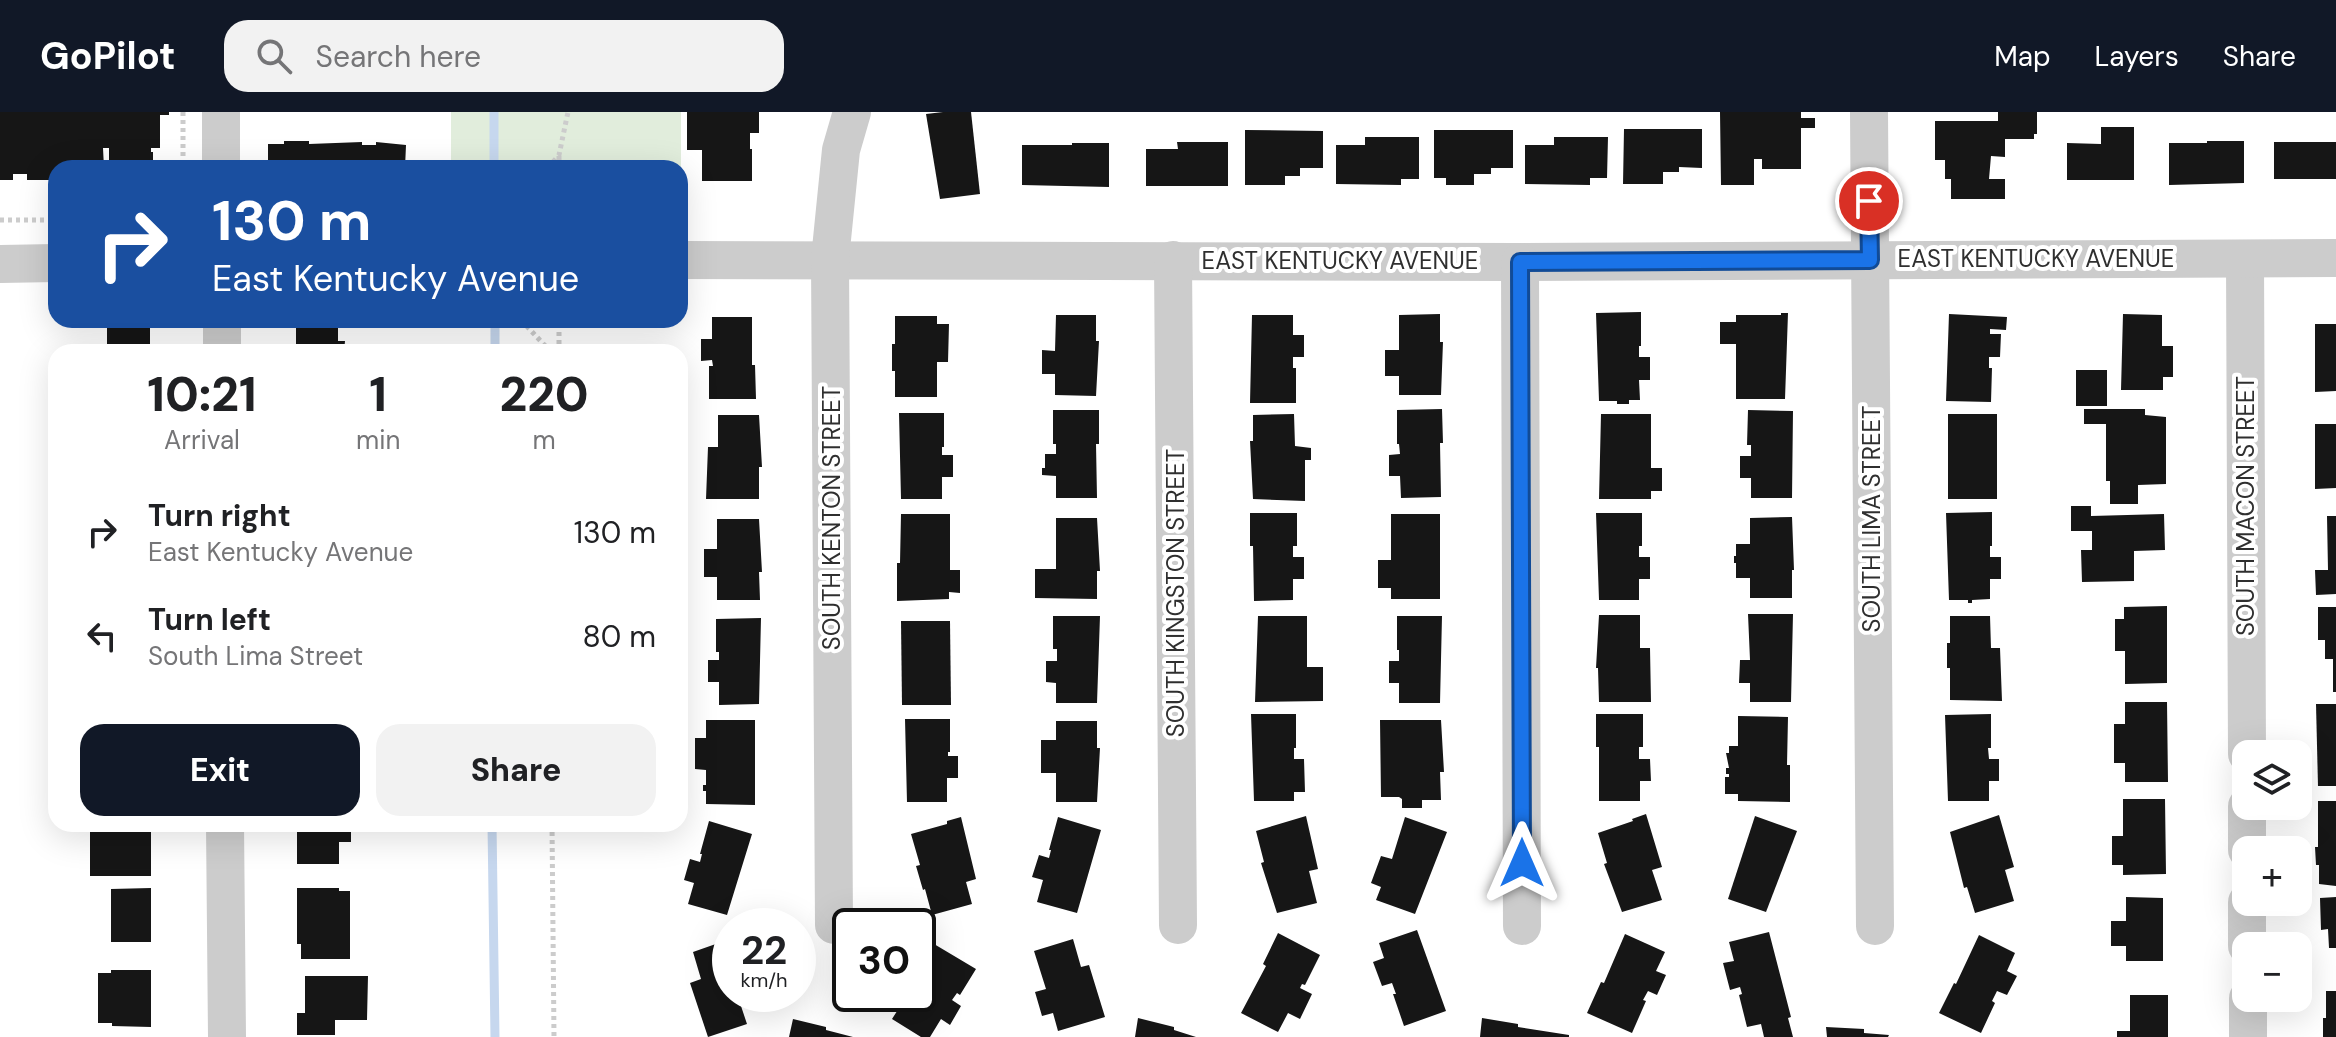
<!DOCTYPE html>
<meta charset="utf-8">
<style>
:root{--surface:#fff;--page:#f2f2f2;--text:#202124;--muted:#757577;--accent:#111827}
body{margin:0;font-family:"DM Sans",sans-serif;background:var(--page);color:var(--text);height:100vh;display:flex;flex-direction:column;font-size:30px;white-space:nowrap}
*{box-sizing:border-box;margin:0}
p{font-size:26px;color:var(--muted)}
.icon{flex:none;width:44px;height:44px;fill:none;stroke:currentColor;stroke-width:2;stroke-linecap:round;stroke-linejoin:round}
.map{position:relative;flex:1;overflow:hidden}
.side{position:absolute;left:48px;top:232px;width:640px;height:488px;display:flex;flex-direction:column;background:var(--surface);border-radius:24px;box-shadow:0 8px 32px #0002}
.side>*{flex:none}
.guide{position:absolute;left:48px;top:48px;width:640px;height:168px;border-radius:24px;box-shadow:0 8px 32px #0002;background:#1a4fa0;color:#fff;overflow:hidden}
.buttons{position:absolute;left:2232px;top:628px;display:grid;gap:16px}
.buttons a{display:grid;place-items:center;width:80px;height:80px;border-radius:16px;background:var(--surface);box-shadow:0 8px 32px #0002;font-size:40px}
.speed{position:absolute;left:712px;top:796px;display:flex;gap:16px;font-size:40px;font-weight:700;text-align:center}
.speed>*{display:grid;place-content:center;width:104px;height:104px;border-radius:50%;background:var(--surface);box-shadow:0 8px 32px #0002;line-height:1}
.speed small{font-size:20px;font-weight:400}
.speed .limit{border:4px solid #111;border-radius:12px;background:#fff;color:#111}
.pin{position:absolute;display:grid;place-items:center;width:68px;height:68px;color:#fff;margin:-34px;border:4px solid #fff;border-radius:50%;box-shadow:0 2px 8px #0007}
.me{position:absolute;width:88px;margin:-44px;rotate:0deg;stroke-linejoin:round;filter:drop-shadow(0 0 6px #0008)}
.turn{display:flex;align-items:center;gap:28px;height:168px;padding:0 32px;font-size:36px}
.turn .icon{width:104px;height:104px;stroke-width:2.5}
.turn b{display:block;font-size:56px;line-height:68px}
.eta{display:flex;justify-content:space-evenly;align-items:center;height:136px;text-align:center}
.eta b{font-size:48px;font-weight:800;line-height:56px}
.cta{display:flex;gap:16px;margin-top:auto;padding:16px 32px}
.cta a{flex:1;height:92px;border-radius:24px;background:var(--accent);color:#fff;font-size:32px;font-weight:800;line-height:92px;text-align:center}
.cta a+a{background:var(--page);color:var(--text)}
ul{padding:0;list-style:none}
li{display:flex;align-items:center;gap:24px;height:104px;padding:0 32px}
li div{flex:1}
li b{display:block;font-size:30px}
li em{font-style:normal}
header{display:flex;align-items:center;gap:48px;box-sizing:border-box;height:112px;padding:0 40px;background:var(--accent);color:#fff}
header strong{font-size:38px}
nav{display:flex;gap:44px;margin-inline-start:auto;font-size:28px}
.search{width:560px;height:72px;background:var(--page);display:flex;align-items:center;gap:20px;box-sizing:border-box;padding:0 28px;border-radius:24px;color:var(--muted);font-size:30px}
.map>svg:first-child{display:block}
.green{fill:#e1eddc}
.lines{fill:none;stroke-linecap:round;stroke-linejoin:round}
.stream{stroke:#c6d7ee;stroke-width:9}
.building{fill:#161616}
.path{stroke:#ccc;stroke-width:5;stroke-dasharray:4 4;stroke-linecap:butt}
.minor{stroke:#ccc;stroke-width:38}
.route-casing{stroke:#114b97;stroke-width:20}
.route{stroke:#1a73e8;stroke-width:14}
.labels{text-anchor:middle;stroke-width:8;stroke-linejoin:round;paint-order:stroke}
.street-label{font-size:24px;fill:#2f2f2f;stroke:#fff}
</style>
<header>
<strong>GoPilot</strong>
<div class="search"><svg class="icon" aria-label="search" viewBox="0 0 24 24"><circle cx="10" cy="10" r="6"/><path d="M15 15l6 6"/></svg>Search here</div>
<nav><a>Map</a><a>Layers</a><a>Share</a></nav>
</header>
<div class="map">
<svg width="2336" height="925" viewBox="0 0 2336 925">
<rect width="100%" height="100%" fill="#fff"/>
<!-- green -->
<path class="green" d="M451 0H681V113L680 56H451Z"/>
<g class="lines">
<!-- stream -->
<g class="stream">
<path d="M494 0V56"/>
<path d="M495 240V208"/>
<path d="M492 712 495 925"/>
</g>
</g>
<!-- building -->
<g class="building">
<path d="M0 0H169V3H160V36H151V40H153V56H109V36H103L104 56H56V68H27V62H13V68H0Z"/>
<path d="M687 0H759V21H750V37H752V69H702V38H687Z"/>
<path d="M943 0H971L980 82 940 87 926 2Z"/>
<path d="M1720 0H1801V6H1815V16H1801V57H1762V47H1754V73H1721Z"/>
<path d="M1998 0H2037V22H2034V27H2005V45L1991 44 1989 67H2005V87H1951V67H1945V48H1935V9H1998Z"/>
<path d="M2101 15H2134V68H2067V31L2101 32Z"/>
<path d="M1624 17H1702V56L1679 55V60H1663V72H1623Z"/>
<path d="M1245 18 1323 19V56H1300V64H1285V73H1245Z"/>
<path d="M1434 18H1513V56H1491V62H1474V73H1446V66H1434Z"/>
<path d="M1365 25H1419V67H1401V73L1336 72V33H1365Z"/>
<path d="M1554 25H1608L1607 66H1590V73L1525 72V33H1554Z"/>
<path d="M284 29H309V32L362 30V33H376V30L406 33 405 56H257V51H268V32H284Z"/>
<path d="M2207 29H2244V71L2169 73V31H2207Z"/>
<path d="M1177 30H1228V74H1146V37H1178Z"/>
<rect x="2274" y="30" width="62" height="37"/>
<path d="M1072 31H1109V75L1022 73V33H1072Z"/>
<path d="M1641 200V234H1639V245H1650V268H1639L1640 288H1629V292H1617V289H1599L1596 201Z"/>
<path d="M1781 201H1788L1785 287H1736V232H1720V210H1736V203H1781Z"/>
<path d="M1440 202V230H1443L1441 283H1399V264H1385V238H1399V203Z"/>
<path d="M1949 202 2007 205 2006 218 1990 217V222H2001L2000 245H1989V256H1992L1991 290 1946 289Z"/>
<path d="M2123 202 2162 203V234H2173V265H2163V278H2121Z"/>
<path d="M1056 203H1096V229H1099L1096 284 1055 283V262H1042V238L1055 239Z"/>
<path d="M1252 203H1293V223H1304V245H1293V256H1296V291H1250Z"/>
<path d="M895 204H937V212H949L948 250H937V285H895V259H892V232H895Z"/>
<path d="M712 205H752V253H755L756 287H709V254H713L712 248 701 249V227H712Z"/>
<rect x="107" y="208" width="43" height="32"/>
<path d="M296 208H338V229H345L344 240H290V235H296Z"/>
<path d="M2315 212H2336V279L2315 280Z"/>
<rect x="2076" y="258" width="31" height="36"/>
<path d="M1442 297 1443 331H1440L1441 385 1401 386 1400 364H1389V343L1400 342 1399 332H1397V298Z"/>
<path d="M2084 297H2145V303L2166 305V372L2138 373V392H2110V369H2106V312H2084Z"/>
<path d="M1053 298H1099V332H1096L1097 386H1056V364L1042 363V356H1045V342H1056V332H1053Z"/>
<path d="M1748 298 1793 299 1792 386H1751V366H1740V344H1751V333H1747Z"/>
<path d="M899 301H944V335H942V343H953V365H942V387H901Z"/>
<path d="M1294 302 1295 334 1311 336V348H1305V389L1253 387 1250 329H1253V303Z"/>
<path d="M1601 302H1651V356H1662V379H1651V387H1599Z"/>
<rect x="1948" y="302" width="49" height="85"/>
<path d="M718 303H759L762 355H759V387H706L708 335H718Z"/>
<path d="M2315 312H2336V376L2315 377Z"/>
<path d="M2071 394H2091V404L2164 402 2165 438 2134 439V469L2082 470 2081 438H2092V419H2071Z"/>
<path d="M1992 400V434H1990V445H2001V467H1990V487L1972 488V491H1968V488H1949L1946 401Z"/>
<path d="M1250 401H1297V434H1293V445H1304V467H1293V488L1254 489 1253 434H1250Z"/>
<path d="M1596 401H1642V434H1639V445H1650V467H1639V488H1599Z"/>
<path d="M901 402H950V458H960V481L949 480V487L897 489V451H900Z"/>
<path d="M1391 402H1440V487H1391V476H1378V448H1391Z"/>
<path d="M2327 404H2336V482L2316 483 2315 458H2328Z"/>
<path d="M1792 405 1794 458H1792V486H1750V466H1736V451H1734V444H1736V432H1750V406Z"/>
<path d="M1056 406H1097L1100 459H1097V487L1035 486V457H1056Z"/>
<path d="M717 407H759L762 460H759L760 488H717V465H704V437H717Z"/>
<path d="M2167 494V571L2125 572V539H2115V507H2124V495Z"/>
<path d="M2318 495H2336V580H2333V547H2325V528H2318Z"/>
<path d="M1748 502H1793L1791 590H1750V571H1739L1740 548H1750Z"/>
<path d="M1599 503H1640V536H1650L1651 590H1599L1598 556H1596Z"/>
<path d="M1053 504H1100L1097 591H1056V571L1046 570V549H1057V537H1053Z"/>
<path d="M1258 504H1307V555H1323V589L1255 590Z"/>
<path d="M1397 504H1442L1440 591H1399V571H1389V549H1399V538H1397Z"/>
<path d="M1950 504H1990L1991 536H2000L2002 589 1950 588V556H1947V531H1950Z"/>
<path d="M761 506 759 592 719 593V570H708V548H719V540H716V507Z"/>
<path d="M901 509H950L951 593H902Z"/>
<path d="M2125 590H2167L2168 670H2125V651H2114V612H2125Z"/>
<path d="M2316 592H2336V674H2318Z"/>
<path d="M1251 602H1296V636H1294V647H1304L1305 680H1294V689H1254Z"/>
<path d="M1596 602H1643V635H1639V647H1650L1651 669H1640V689H1599V635H1596Z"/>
<path d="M1991 602V636H1988L1989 647H1999V669H1989V689H1948L1945 603Z"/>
<path d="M1738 604 1788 605 1787 653H1790V690L1738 689V682H1725V665H1729V662H1726V656H1729L1726 641H1729V634H1738Z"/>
<path d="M905 607H950V640H948V644H958V666H947V690H907Z"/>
<path d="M706 608H755V693L706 692V679H703V673H706V658L695 657V626H706Z"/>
<path d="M1380 608H1441L1444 660H1440L1441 688H1422V696H1402V687L1399 685H1381Z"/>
<path d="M1056 609H1097V636H1100L1097 690H1056V661H1041V628H1056Z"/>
<path d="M2123 687H2165L2166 762 2123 763V753H2112V724H2123Z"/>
<path d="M2318 689H2336V774L2319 772V753H2316L2315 735H2318Z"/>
<path d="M1646 702 1662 755 1652 758 1662 788 1622 800 1604 752 1607 751 1598 721 1633 709 1632 707Z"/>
<path d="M1999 703 2014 755 2005 758 2014 789 1975 801 1967 775 1964 776 1950 720Z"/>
<path d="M1306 704 1318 757 1309 759 1317 791 1277 801 1261 751 1264 750 1256 719Z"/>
<path d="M1755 704 1797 719 1766 800 1728 787Z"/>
<path d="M961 705 976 767 966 770 972 792 932 803 925 777 923 778 916 754 920 753 911 722 947 712V709Z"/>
<path d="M1058 705 1101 718 1077 801 1037 790 1043 768 1032 765 1039 743 1049 746 1051 738H1049Z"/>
<path d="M1405 705 1447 720 1415 802 1376 788 1381 775 1371 771 1381 744 1392 747Z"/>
<path d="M709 709 752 722 727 803 688 792 694 771 684 768 690 747 700 750 702 742H700Z"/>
<rect x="90" y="712" width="61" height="52"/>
<path d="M297 712H351V730H339V752H297Z"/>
<path d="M151 776V830H111V777Z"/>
<path d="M297 776H339V779H350V847H301V832H297Z"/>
<path d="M2126 785 2163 786V849H2126V834H2111V809H2126Z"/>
<path d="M2336 785V836H2329L2328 817 2321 818 2320 786Z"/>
<path d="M1417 818 1446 899 1404 914 1393 882H1396L1392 871 1382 874 1373 850 1384 846 1379 831Z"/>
<path d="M1769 820 1791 905 1788 906 1793 925H1764L1761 912 1747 915 1739 883 1742 882 1740 875 1730 878 1723 851 1734 849 1729 830Z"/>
<path d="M1278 821 1320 843 1305 873 1302 872 1300 876 1312 882 1300 907 1288 901 1278 920 1241 901 1266 854 1263 852Z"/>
<path d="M1625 822 1665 840 1656 859 1666 863 1657 883 1648 879 1643 888 1646 889 1632 921 1587 901 1601 870 1604 871Z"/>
<path d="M1979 823 2015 841 2007 859 2017 864 2007 883 1997 879 1992 889 1995 891 1981 921 1939 901 1954 871 1956 872Z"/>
<path d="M730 827V882H737L747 912 708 925 690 871 701 867 693 840Z"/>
<path d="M1073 827 1081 855 1089 853 1105 905 1058 919 1053 901 1042 904 1035 880 1046 877 1034 839Z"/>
<path d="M934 832 976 857 960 883 957 881 952 888 961 894 950 913 941 907 930 925H921L892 907 908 882H918V866L922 860 918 857Z"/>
<path d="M111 858H151V915L112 914V911H98V861H111Z"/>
<path d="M305 864H368L367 908H335V923H297V901H305Z"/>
<path d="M2326 879H2336V925H2323V906H2326Z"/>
<path d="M2130 883H2168V925H2117V919H2130Z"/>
<path d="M1138 906 1174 915V918L1196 925H1135Z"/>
<path d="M1482 906 1518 912V915L1569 923V925H1480Z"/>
<path d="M793 907 826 915V918L853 925H789Z"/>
<path d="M1826 915 1864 917V921L1889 923 1888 925H1827Z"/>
</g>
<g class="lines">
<!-- path -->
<g class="path">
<path d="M183 0V56"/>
<path d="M559 44V56"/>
<path d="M548 56 559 43 568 0"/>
<path d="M0 108H56"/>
<path d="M521 208 551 240"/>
<path d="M559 240V208"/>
<path d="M552 712 554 925"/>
</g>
<!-- minor -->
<g class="minor">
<path d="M221 0V56"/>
<path d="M1869 0 1875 814"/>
<path d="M2245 147 2247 642"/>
<path d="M680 148 1520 150 2336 146"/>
<path d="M1173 148 1178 813"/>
<path d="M1520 150 1522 814"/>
<path d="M0 152 56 151"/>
<path d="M222 208V240"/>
<path d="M2247 694V738"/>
<path d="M225 712 227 925"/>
<path d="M2247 790V834"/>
<path d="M834 813 830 147 841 38 852 0"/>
<path d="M2248 886V925"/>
</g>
</g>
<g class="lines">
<defs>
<path id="route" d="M1522 751 1520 150 1870 148 1869 89"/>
</defs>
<!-- route casing -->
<use href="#route" class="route-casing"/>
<!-- route -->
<use href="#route" class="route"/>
</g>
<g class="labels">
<!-- street labels -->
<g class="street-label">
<text x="2036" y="155">EAST KENTUCKY AVENUE</text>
<text x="1340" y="157">EAST KENTUCKY AVENUE</text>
<text transform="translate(2246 394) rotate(-90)" y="8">SOUTH MACON STREET</text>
<text transform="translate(832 406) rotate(-90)" y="8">SOUTH KENTON STREET</text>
<text transform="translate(1872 407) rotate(-90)" y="8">SOUTH LIMA STREET</text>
<text transform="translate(1176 481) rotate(-90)" y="8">SOUTH KINGSTON STREET</text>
</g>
</g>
</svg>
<div class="buttons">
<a><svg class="icon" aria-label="layers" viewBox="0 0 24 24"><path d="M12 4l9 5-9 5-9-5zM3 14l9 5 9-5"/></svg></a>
<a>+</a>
<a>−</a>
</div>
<div class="speed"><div>22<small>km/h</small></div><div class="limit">30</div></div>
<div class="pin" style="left:1869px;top:89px;background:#d93025"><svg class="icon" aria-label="arrive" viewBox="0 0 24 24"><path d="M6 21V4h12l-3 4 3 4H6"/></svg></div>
<svg class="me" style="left:1522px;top:751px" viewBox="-20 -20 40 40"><path d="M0-17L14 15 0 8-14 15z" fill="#1a73e8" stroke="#fff" stroke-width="4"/></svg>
<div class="guide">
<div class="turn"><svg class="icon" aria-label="right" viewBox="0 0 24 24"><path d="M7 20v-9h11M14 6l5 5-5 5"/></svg><div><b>130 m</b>East Kentucky Avenue</div></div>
</div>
<section class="side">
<div class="eta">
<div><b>10:21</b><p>Arrival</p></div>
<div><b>1</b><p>min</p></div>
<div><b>220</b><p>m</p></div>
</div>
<ul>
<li><svg class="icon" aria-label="right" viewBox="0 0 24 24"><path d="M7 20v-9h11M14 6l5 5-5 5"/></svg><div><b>Turn right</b><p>East Kentucky Avenue</p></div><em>130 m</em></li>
<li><svg class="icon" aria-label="left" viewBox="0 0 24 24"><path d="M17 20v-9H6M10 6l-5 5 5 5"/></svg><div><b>Turn left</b><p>South Lima Street</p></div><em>80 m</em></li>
</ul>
<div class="cta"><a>Exit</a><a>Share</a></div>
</section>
</div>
